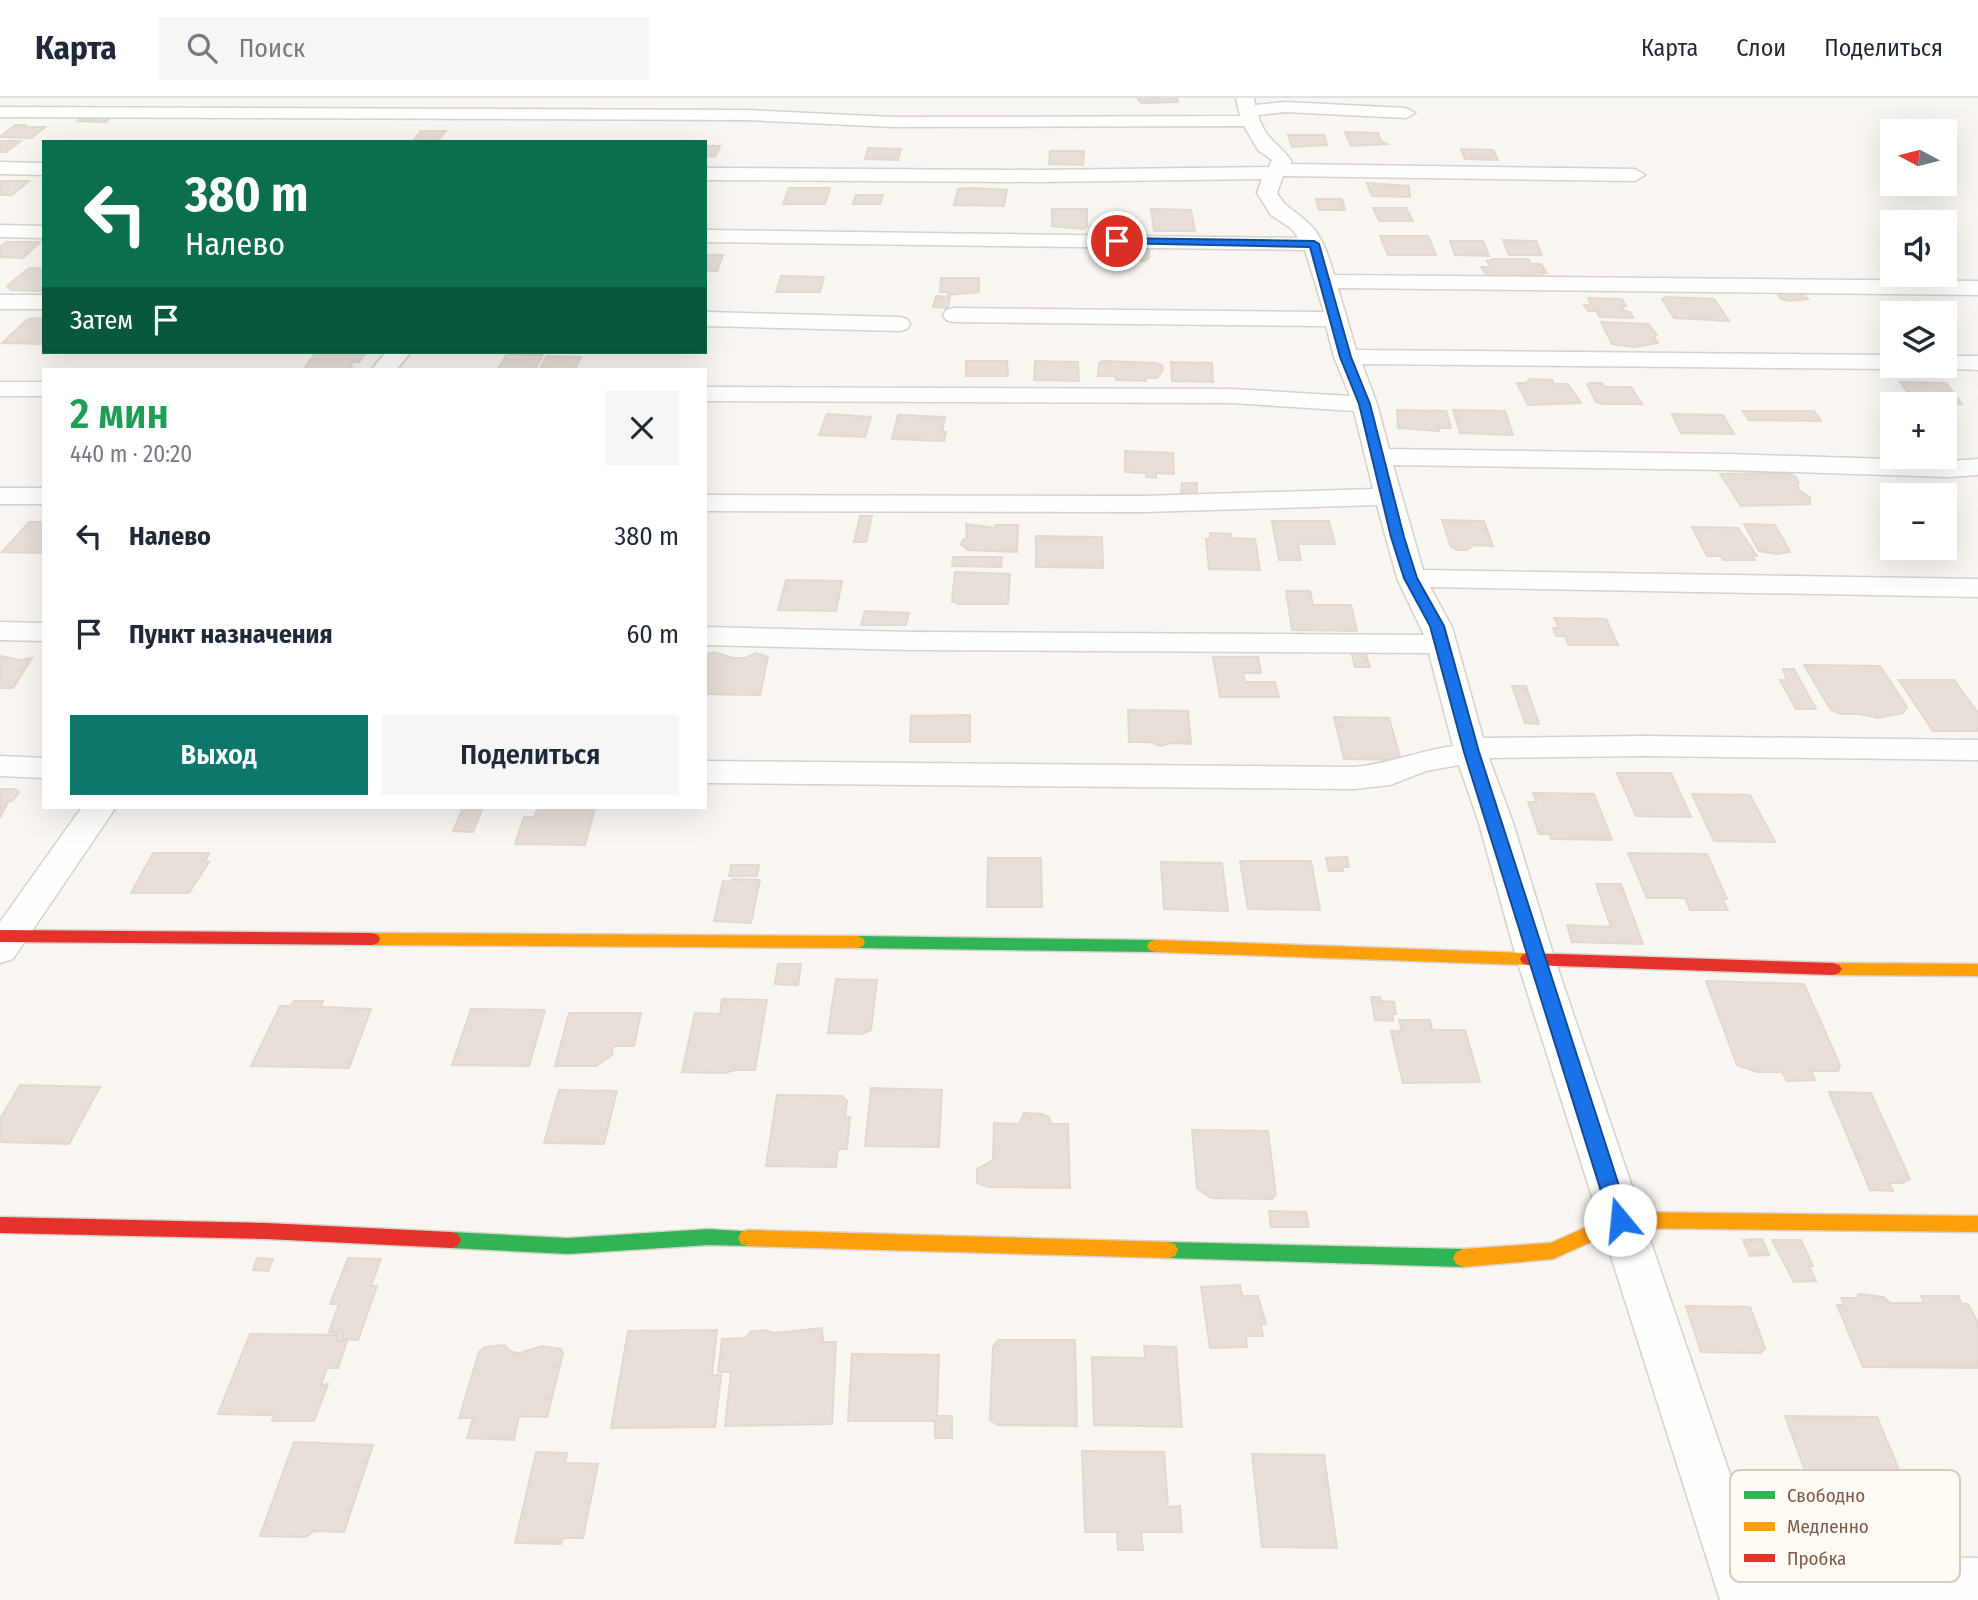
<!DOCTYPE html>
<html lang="ru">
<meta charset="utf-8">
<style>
:root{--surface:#fff;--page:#f6f6f7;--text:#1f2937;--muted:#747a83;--line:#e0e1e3;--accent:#0f766e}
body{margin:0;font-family:"Fira Sans Condensed",sans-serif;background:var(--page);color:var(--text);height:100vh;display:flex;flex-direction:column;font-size:26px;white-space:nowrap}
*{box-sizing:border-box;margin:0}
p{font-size:23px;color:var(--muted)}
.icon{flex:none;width:38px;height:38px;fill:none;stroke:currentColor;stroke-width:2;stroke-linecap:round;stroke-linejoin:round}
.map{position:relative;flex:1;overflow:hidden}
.sheet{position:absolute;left:42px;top:270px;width:665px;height:441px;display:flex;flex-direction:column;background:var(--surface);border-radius:0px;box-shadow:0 7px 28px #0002}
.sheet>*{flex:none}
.guide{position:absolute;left:42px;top:42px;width:665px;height:214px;border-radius:0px;box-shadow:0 7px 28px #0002;background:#0b6e4f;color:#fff;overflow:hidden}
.needle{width:46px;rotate:277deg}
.controls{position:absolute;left:1880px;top:21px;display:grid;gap:14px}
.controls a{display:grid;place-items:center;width:77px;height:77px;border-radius:0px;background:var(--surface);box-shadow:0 7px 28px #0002;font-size:35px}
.pin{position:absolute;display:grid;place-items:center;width:60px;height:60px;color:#fff;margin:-30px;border:4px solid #fff;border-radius:50%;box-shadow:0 2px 7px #0007}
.me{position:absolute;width:77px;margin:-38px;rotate:343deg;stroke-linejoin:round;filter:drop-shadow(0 0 5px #0008)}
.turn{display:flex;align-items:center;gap:24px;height:147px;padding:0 28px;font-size:32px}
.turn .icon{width:91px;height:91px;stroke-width:2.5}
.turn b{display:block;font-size:49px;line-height:60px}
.then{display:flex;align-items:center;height:66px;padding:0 28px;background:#0003;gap:14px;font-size:26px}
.round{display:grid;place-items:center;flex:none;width:74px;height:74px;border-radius:0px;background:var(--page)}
.headline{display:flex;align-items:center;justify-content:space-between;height:119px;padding:0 28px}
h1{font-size:42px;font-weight:600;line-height:52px;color:#1e9e55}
.action{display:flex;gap:14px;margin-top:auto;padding:14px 28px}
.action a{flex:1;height:80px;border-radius:0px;background:var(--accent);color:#fff;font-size:28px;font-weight:600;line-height:80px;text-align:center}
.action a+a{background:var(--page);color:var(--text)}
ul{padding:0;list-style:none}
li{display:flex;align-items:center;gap:21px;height:98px;padding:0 28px}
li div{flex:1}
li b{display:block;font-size:26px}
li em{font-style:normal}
header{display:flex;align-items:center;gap:42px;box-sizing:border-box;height:98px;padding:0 35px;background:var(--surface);border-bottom:2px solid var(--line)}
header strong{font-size:33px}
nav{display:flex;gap:38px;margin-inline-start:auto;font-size:24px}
.search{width:490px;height:63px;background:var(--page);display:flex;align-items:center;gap:18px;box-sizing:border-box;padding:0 24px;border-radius:0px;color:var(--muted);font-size:26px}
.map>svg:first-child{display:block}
.building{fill:#e6ded7;stroke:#e2d8d2;stroke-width:2}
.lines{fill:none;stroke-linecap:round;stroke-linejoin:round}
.street-casing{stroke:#d7d1cb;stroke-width:3}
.fast-casing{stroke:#d9d2cb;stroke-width:3}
.slow-casing{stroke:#d9d2cb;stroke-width:3}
.jam-casing{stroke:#d9d2cb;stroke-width:3}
.street{fill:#fefefd;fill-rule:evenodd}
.fast{fill:#30b455;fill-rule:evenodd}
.slow{fill:#ff9f0a;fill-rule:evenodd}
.jam{fill:#e5322d;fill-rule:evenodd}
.route{fill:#1a73e8;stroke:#114b97;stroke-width:2}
.key{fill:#fffaf3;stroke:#d7cbc1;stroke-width:2}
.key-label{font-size:19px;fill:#7a5c4d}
</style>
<header>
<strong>Карта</strong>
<div class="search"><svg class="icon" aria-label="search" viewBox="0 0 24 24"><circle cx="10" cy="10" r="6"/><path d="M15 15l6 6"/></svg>Поиск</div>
<nav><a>Карта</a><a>Слои</a><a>Поделиться</a></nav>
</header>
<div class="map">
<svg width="1978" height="1502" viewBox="0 0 1978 1502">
<rect width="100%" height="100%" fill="#f9f5f0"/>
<!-- building -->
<g class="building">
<path d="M1137 0H1177L1178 4 1141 5Z"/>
<path d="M112 18 106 24 78 23 82 19Z"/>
<path d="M15 27H25L23 29H45L31 40 0 39Z"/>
<path d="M421 33H446L437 43H413Z"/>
<path d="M1345 34 1378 35 1381 43 1387 46 1351 48Z"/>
<path d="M1288 37H1324L1327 47 1292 49Z"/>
<path d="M0 43H21L6 54H0Z"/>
<path d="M705 48H720L715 59 705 58Z"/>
<path d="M868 50 901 51 898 62 865 61Z"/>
<path d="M1461 51 1493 52 1498 62 1465 61Z"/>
<path d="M1050 53H1084L1083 67 1049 66Z"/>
<path d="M0 83H29L12 97H0Z"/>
<path d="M1367 85 1409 88 1410 99 1372 98Z"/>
<path d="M789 90H830L825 106H783Z"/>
<path d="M972 90 1007 92 1004 108 954 107 958 91Z"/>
<path d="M856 97H883L880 106H853Z"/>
<path d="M1316 101H1342L1345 112H1319Z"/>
<path d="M1373 110H1406L1413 123H1379Z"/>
<path d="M1052 111H1087V128L1083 131 1052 128Z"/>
<path d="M1151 111 1191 112 1195 133H1154Z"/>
<path d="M1380 138H1428L1436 157H1388Z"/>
<path d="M1503 142 1536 143 1542 157H1509Z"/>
<path d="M1450 143H1483L1489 158 1455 157Z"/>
<path d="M6 144H40L23 160 0 159V149Z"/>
<path d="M1133 148H1149V160L1145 163 1133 162Z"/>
<path d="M705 157H723L717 173H705Z"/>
<path d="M1493 161H1528L1531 166H1541L1547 175H1541L1544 180H1488L1481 169H1491L1487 163Z"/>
<path d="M29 170 44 171V191L41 193 11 192 7 188Z"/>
<path d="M781 178 824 179 820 194H776Z"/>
<path d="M941 180H979V194L948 197V194H940Z"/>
<path d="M1781 194H1799L1808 201 1789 203 1781 201 1777 195Z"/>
<path d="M936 198 950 199 948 210 933 209Z"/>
<path d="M1666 199 1714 201 1729 223 1674 220 1662 201Z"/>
<path d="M1588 200 1622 201 1626 208H1621L1625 213 1630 214 1633 220 1600 219 1596 213H1588L1584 207H1591Z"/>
<path d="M33 220 44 221V246L2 245 27 222Z"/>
<path d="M1601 224 1648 226 1657 237 1654 239 1658 245 1634 249 1612 246Z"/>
<path d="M316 254 366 255 359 264H353L350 269 354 271H304Z"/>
<path d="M507 256 543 257 535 271H498Z"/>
<path d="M547 258 581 259 575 271H540Z"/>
<path d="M966 263H1007L1008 278H966Z"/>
<path d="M1035 263 1078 264 1079 283 1034 282Z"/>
<path d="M1103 263 1156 265 1162 267 1163 272 1157 280H1146V283L1116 282V278H1098L1099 265Z"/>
<path d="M1171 264 1212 265 1213 284 1172 283Z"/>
<path d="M1530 281 1552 282 1554 286H1568L1581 305 1528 307 1517 285H1526Z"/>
<path d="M1900 284 1946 285 1962 306 1915 304Z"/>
<path d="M1590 285H1602L1604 289H1631L1642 306H1603L1596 304 1587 286Z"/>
<path d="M1397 312 1446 313 1451 330H1438L1439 333 1398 330Z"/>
<path d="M1453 312 1505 313 1513 337 1460 335Z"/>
<path d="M1743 313H1814L1821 323 1749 322Z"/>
<path d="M827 316 871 319 865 339 819 337Z"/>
<path d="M1672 316 1723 317 1734 336 1681 335Z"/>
<path d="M898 317 945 319 942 334H946L944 343 892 341Z"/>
<path d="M1125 353 1173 355 1174 376 1156 375V380L1146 379V375L1125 374Z"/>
<path d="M1787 375 1796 379 1799 385 1797 387 1800 393 1810 399V406L1741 408 1720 376Z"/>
<path d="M1182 385H1197V396L1181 395Z"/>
<path d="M860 418H872L866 444H854Z"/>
<path d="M1442 422 1484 423 1493 448 1474 447 1467 452H1457L1451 449Z"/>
<path d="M1272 423H1329L1335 446H1298L1301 462H1279Z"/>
<path d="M29 424H44V455L2 454Z"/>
<path d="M966 426 996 430 995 427H1018L1017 454 967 452 961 446 963 442 967 440Z"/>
<path d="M1744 426 1775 427 1790 454 1777 456 1759 453Z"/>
<path d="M1692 429 1738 430 1757 458H1752L1755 462H1723L1721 458H1707Z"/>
<path d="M1210 435 1231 436V440L1255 441 1260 472 1209 471 1206 441H1210Z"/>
<path d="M1036 438 1102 439 1103 470 1036 469Z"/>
<path d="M953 459H1002L1001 469 952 468Z"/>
<path d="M955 474 1010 476 1008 506H959L952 503Z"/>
<path d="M786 482 842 483 836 513 778 512Z"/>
<path d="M1286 493H1310L1313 507H1351L1357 533 1292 532Z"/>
<path d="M865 513 909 515 906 527H861Z"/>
<path d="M1554 520 1606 521 1618 547H1569L1565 538H1556L1553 530H1559Z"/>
<path d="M1351 553 1363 554 1366 557 1370 569H1355Z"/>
<path d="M714 554 732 560H746L756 555 768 559 760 597 705 596V557Z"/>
<path d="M0 558 21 562 32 560 13 590H0Z"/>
<path d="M1213 559H1258L1261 575H1243L1245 584H1275L1279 599H1220Z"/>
<path d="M1804 567 1880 568 1907 609 1903 615 1878 620 1859 616H1841L1831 612Z"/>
<path d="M1783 571H1794L1816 611H1796L1780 582H1787Z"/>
<path d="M1899 582H1954L1978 615V633H1933Z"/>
<path d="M1512 588H1526L1539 626 1525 625Z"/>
<path d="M1128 612 1188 613 1191 646 1171 645 1160 648 1150 644H1129Z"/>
<path d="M970 617V644H910L911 618Z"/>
<path d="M1334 619 1389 620 1401 662 1344 661Z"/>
<path d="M1617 675H1671L1691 719 1636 718Z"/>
<path d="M0 691H14L19 694 13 702 8 704 0 720Z"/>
<path d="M1533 695 1594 696 1612 742 1551 741 1550 736H1539L1528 704H1536Z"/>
<path d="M1692 696 1750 697 1775 744 1714 743Z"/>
<path d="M454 709H483L473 734 453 733 463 710Z"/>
<path d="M538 709 595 710 585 747 515 746 524 719H534Z"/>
<path d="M153 755H209L205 764H209L189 795H131Z"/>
<path d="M1628 755 1707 756 1727 801H1722L1728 812H1690L1685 800H1647Z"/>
<path d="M1347 759 1349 769H1342L1343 773H1329L1326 760Z"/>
<path d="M988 760H1041L1042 809H987Z"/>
<path d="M1240 763H1311L1320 812 1248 811Z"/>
<path d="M1161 764 1222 765 1228 813 1164 811Z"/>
<path d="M731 767H759L757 778H729Z"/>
<path d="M732 781 760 782 751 825 714 823 723 783 732 784Z"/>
<path d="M1596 786H1621L1643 846 1572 844 1567 827 1611 829Z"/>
<path d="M778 866H801L798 887 775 886Z"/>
<path d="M836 881 877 882 871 932 862 936 828 935Z"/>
<path d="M1706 883 1804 886 1840 967 1838 973H1811L1815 982 1787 983 1782 974H1757L1737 967Z"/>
<path d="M1371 899H1380L1381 903 1394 904 1396 916H1392L1393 923 1375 922Z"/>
<path d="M722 901 767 902 755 972H735L725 975 682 974 695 915 720 916Z"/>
<path d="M294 903H323L321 909 371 911 349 970 251 968 280 908H291Z"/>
<path d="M471 911 545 912 529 968 452 967Z"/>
<path d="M569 915H641L634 948H613L612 957 596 968H555Z"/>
<path d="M1399 922H1430L1432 932H1465L1480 984 1403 985 1391 933H1402Z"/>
<path d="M20 987 100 989 69 1046 0 1044V1021Z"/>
<path d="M871 990 942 992 939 1049 865 1048Z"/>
<path d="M559 992 617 993 604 1046 544 1045Z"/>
<path d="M1829 994 1871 995 1910 1081 1903 1085H1889L1893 1093 1870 1092Z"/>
<path d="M777 997 842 998 847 1003 845 1020 850 1019 847 1051H838L836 1069 766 1068Z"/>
<path d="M1024 1015 1042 1016 1049 1019 1051 1026H1068L1070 1090 989 1089 977 1085V1071L993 1062 994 1025 1019 1026Z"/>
<path d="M1192 1032 1268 1033 1276 1097 1272 1101 1211 1100 1197 1090Z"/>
<path d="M1269 1113 1306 1114 1309 1129H1271Z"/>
<path d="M1762 1141 1769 1157 1750 1158 1743 1142Z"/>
<path d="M1772 1142H1801L1813 1168H1809L1816 1183 1794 1184Z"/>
<path d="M257 1160 273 1161 268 1173 253 1172Z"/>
<path d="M348 1160 381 1161 371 1188H377L358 1242 341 1241 343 1235 329 1234 339 1206H330Z"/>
<path d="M1240 1187 1242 1198H1258L1266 1226H1261L1263 1238H1246L1247 1249 1210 1250 1201 1189Z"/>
<path d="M1859 1196 1883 1199 1890 1205H1924L1921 1198H1958L1962 1206H1968L1978 1225V1270L1863 1269 1837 1207H1844L1841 1200H1856Z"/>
<path d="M1686 1208 1750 1209 1765 1250 1761 1255 1701 1254Z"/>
<path d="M822 1230 823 1244H836L832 1326 725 1328 731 1274H718L722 1241 746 1240 750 1234 764 1232 774 1235Z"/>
<path d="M717 1232 712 1277H721L715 1329 611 1330 628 1233Z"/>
<path d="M250 1236 339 1237 337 1243H347L338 1270H327L321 1287 328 1286 314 1323H272L274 1317 218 1316Z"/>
<path d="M998 1242H1075L1077 1328 998 1327 990 1322 993 1249Z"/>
<path d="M504 1247 512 1254 520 1255 542 1248 561 1251 563 1255 547 1319 519 1318 514 1342 467 1340 473 1320H459L479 1254 485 1249Z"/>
<path d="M1144 1248 1176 1249 1182 1329 1094 1327 1092 1259 1145 1260Z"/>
<path d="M852 1256 939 1257 937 1318H952V1340H935V1323H848Z"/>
<path d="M1785 1318 1877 1319 1926 1436 1828 1435Z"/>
<path d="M294 1344 373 1347 344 1434 315 1433 305 1439 260 1438Z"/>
<path d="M1082 1353 1164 1354 1168 1409 1180 1408 1182 1434H1141L1143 1452H1118L1117 1434H1085Z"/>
<path d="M536 1354 567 1355 565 1365 598 1366 583 1440H563L561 1446 515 1445Z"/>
<path d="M1252 1356 1324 1357 1337 1450 1262 1449Z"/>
</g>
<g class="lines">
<defs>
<g id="street">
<path d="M1236 0H1254L1255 7 1285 4 1406 10 1415 15 1406 20 1285 14 1258 17C1267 45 1279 44 1292 64L1290 66 1635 71 1645 77 1635 83 1283 78 1277 95C1286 110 1293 111 1305 122 1322 136 1328 156 1334 177L1978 183V197L1338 190 1356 252 1892 257V268H1901L1892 271 1362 266 1377 306 1389 351 1727 356 1950 363 1978 361V377L1950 379 1727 372 1393 367 1423 472 1978 481V499L1430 489 1452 529 1483 640 1644 638 1978 642V662L1644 658 1489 660 1513 725 1555 862 1757 1456 1978 1460V1502H1720L1517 862 1479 725 1459 667 1426 673 1390 687 1354 691 705 685V663L1354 669C1388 666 1419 653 1453 648L1429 555 912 552 705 547V529L912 534 1424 537 1397 480 1377 407 1143 414 705 413V397L1143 398 1373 391 1354 313 1232 305 705 303V289L1232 291 1350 298 1334 259 1326 228 954 224 946 222 943 217 946 212 954 210 1324 214 1305 152 705 144V132L1298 140 1292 131 1271 117 1257 95 1262 81 1038 84 705 82V70L1038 72 1269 69 1272 62 1258 52 1244 28 893 29 746 22 0 19V9L746 12 893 19 1240 18Z"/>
<path d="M0 64 44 65V77L0 76Z"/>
<path d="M0 127 44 128V140L0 139Z"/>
<rect x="0" y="197" width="44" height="14"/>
<path d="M705 214 899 219 907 221 910 226 907 231 899 233 705 228Z"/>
<path d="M386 254H411L397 271H372Z"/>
<path d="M1944 258H1978V272L1936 270 1934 268H1944Z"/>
<rect x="0" y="284" width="44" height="14"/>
<rect x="0" y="390" width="44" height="16"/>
<path d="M0 524 44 525V543L0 542Z"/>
<path d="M0 658 44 660V680L0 678Z"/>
<path d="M82 709H116L13 861 0 865V824Z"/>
</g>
<g id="fast">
<path d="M857 838 1155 842 1161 844 1163 848 1161 852 1155 854 857 850 851 848 849 844 851 840Z"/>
<path d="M709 1131 755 1134 758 1140 755 1146 748 1148 709 1147 568 1156 451 1150 444 1148 441 1142 444 1136 451 1134 568 1140Z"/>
<path d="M1168 1144 1463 1151 1470 1154 1473 1160 1470 1166 1463 1169 1168 1160 1161 1158 1158 1152 1161 1146Z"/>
</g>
<g id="slow">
<path d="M372 835 857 838 863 840 865 844 863 848 857 850 372 847 366 845 364 841 366 837Z"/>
<path d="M1155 842 1528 855 1534 857 1536 861 1534 865 1528 867 1155 854 1149 852 1147 848 1149 844Z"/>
<path d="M1833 865 1978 866V878L1833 877 1827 875 1824 871 1827 867Z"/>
<path d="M1620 1114 1978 1118V1134L1622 1130 1553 1161 1463 1169 1456 1166 1453 1160 1456 1154 1463 1151 1551 1145Z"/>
<path d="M748 1132 1168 1144 1175 1146 1178 1152 1175 1158 1168 1160 748 1148 741 1146 738 1140 741 1134Z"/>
</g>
<g id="jam">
<path d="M0 832 372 835 378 837 380 841 378 845 372 847 0 844Z"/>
<path d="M1528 855 1833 865 1839 867 1842 871 1839 875 1833 877 1528 867 1522 865 1520 861 1522 857Z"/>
<path d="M0 1119 266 1125 451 1134 458 1136 461 1142 458 1148 451 1150 266 1141 0 1135Z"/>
</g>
</defs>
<!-- street casing -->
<use href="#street" class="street-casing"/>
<!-- fast casing -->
<use href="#fast" class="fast-casing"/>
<!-- slow casing -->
<use href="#slow" class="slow-casing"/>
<!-- jam casing -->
<use href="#jam" class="jam-casing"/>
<!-- street -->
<use href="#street" class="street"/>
<!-- fast -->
<use href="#fast" class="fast"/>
<!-- slow -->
<use href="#slow" class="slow"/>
<!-- jam -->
<use href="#jam" class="jam"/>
</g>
<!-- route -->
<path class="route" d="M1117 140 1314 143 1319 146 1351 259 1370 306 1404 439 1417 480 1444 528 1479 654 1630 1122 1627 1128 1620 1131 1613 1128 1610 1122 1464 654 1430 528 1404 480 1391 439 1359 306 1340 259 1310 149 1113 145 1112 143Z"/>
<!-- legend -->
<rect x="1730" y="1372" width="230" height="112" rx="10" class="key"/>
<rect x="1744" y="1393" width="31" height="8" fill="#30b455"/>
<rect x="1744" y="1424" width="31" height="9" fill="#ff9f0a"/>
<rect x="1744" y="1456" width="31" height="8" fill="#e5322d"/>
<g class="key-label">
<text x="1787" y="1404">Свободно</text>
<text x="1787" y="1435">Медленно</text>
<text x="1787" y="1467">Пробка</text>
</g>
</svg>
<div class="controls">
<a><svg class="needle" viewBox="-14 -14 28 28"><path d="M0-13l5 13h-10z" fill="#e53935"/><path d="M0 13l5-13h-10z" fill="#747a83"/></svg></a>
<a><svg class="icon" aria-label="sound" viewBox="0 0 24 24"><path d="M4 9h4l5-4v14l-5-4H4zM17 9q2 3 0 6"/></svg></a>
<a><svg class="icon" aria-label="layers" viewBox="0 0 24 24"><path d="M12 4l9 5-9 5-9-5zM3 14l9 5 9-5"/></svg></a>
<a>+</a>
<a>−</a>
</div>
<div class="pin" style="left:1117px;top:143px;background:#d93025"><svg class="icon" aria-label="arrive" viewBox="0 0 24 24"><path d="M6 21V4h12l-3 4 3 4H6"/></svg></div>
<svg class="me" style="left:1620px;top:1122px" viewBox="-20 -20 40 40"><circle r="19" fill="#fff"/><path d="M0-13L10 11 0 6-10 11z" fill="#1a73e8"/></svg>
<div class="guide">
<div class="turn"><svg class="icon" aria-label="left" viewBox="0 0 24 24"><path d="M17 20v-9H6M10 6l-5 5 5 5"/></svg><div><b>380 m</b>Налево</div></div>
<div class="then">Затем<svg class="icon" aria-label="arrive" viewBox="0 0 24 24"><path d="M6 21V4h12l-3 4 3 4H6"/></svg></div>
</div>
<section class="sheet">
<div class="headline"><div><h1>2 мин</h1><p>440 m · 20:20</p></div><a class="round"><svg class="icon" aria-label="close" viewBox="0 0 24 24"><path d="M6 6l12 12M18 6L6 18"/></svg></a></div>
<ul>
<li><svg class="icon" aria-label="left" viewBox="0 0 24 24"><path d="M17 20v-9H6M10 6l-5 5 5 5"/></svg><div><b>Налево</b></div><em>380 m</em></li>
<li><svg class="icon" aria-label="arrive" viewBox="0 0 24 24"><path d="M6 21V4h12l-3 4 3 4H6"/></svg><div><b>Пункт назначения</b></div><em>60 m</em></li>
</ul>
<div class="action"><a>Выход</a><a>Поделиться</a></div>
</section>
</div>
